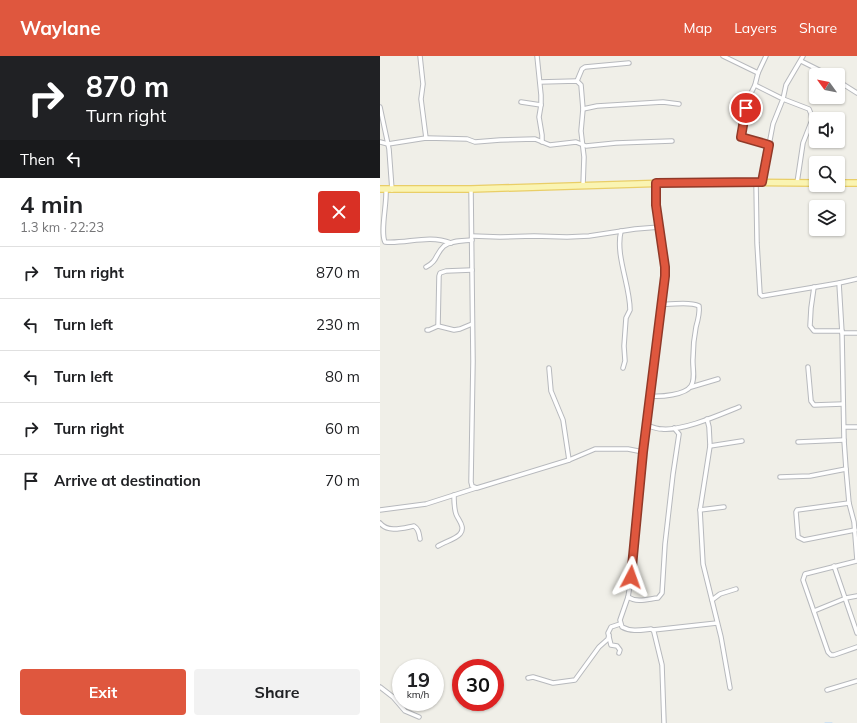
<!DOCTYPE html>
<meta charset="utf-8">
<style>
:root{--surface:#fff;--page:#f2f2f2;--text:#202124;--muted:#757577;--line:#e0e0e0;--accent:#df573e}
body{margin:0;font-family:Mulish,sans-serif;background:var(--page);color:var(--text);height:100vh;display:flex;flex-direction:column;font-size:15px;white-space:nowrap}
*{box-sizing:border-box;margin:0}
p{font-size:13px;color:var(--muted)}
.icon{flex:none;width:22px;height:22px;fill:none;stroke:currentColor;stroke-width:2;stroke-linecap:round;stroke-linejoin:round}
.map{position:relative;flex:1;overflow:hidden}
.details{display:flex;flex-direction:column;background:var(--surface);width:380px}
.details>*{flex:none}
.top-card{background:#202124;color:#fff;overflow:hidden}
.needle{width:26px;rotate:303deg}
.fabs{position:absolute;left:429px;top:12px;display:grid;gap:8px}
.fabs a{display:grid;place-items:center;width:36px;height:36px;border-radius:4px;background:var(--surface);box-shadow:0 1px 3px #0004;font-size:20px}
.speed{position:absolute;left:12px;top:603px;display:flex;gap:8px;font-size:20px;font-weight:700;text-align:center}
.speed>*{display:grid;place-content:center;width:52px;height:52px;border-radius:50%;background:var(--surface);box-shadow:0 1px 3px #0004;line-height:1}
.speed small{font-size:10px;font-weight:400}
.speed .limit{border:6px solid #d22;background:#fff;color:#111}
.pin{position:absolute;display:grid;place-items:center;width:34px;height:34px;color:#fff;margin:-17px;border:2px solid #fff;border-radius:50%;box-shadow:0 1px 4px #0007}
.me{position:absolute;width:44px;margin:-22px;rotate:4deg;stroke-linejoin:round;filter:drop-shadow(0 0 3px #0008)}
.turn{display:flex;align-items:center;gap:14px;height:84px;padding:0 20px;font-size:18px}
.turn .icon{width:52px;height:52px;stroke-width:2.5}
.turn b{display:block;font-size:28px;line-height:34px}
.then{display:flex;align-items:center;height:38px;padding:0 20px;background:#0003;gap:8px;font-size:15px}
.round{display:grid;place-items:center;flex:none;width:42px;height:42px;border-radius:4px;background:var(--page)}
.head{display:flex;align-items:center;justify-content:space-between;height:68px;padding:0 20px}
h1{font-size:24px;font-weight:700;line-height:30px}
.primary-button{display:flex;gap:8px;margin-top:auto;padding:8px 20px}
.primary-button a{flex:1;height:46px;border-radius:4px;background:var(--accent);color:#fff;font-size:16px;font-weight:700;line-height:46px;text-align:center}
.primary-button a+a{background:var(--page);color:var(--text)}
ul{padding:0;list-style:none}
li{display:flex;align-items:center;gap:12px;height:52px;padding:0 20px;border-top:1px solid var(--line)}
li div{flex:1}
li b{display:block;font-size:15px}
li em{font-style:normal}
header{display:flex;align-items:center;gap:24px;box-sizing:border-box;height:56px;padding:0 20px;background:var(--accent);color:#fff}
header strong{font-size:19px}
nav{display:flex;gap:22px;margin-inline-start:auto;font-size:14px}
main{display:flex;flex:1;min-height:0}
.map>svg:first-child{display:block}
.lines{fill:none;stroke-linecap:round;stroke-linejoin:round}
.stream{stroke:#aed3fa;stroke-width:1}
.street-casing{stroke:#b7b9bd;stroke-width:5.5}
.primary-casing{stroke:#e9ce67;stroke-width:8}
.street{stroke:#fff;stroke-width:3.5}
.primary{stroke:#faf4b2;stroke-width:5.5}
.route-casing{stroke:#913928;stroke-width:10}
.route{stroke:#df573e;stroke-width:7}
</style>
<header>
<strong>Waylane</strong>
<nav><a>Map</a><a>Layers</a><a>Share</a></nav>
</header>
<main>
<section class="details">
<div class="top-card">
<div class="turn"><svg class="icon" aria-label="right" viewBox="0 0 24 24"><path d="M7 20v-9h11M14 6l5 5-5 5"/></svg><div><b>870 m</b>Turn right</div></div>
<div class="then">Then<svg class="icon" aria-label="left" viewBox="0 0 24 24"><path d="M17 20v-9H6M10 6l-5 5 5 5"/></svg></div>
</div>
<div class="head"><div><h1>4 min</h1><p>1.3 km · 22:23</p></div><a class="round" style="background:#d93025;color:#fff"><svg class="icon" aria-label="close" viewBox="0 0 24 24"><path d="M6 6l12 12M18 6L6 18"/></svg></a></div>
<ul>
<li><svg class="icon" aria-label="right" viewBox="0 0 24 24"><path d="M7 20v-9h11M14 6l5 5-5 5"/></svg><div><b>Turn right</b></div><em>870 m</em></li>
<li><svg class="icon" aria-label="left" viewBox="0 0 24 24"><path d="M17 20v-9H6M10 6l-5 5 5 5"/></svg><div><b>Turn left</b></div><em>230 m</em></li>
<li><svg class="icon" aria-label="left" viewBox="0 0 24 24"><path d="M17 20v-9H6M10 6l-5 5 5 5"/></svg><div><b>Turn left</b></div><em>80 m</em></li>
<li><svg class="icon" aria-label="right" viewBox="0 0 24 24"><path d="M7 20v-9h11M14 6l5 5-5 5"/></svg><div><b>Turn right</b></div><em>60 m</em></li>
<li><svg class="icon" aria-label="arrive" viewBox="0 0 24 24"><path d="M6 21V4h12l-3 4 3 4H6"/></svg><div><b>Arrive at destination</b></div><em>70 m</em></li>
</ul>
<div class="primary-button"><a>Exit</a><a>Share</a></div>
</section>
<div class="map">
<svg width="477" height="667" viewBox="0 0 477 667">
<rect width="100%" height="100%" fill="#f0efe8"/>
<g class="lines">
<!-- stream -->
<path class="stream" d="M445 667H452"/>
<defs>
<g id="street">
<path d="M40 0 43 28 41 43 46 82"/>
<path d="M157 0 161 39V49L159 61 162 79V86"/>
<path d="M343 0 378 17"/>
<path d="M386 0 378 17 375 29 369 41 361 78V81L364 83 389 89"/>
<path d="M421 5 449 19"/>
<path d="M197 25 202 13 205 11 249 7"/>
<path d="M458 25 477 37"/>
<path d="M160 26 197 25 201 29 203 53 201 75 204 101 203 130"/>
<path d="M375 29 403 43 393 68 382 126"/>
<path d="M141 46 161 49"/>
<path d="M0 51 9 93 12 134"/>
<path d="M203 53 217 50 283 46 299 48"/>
<path d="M0 86 8 88 46 82 87 83 95 86 120 84 155 83 170 89 196 86 206 90 236 87 292 85"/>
<path d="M376 126 377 187 380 238 382 240 459 227 477 223"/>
<path d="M276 127V149L285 211 284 232 263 396 250 529 248 541 240 564 242 571C251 576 261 574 271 573L273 574 274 576 282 609 284 667"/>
<path d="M417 127 423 87 432 64 431 58 429 53 403 43 406 29 423 0"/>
<path d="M91 133 93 305 91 426 92 430 97 432 189 404"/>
<path d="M6 134C7 148 0 176 5 186 27 188 48 178 71 187"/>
<path d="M241 175C235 199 250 229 250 254L246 262 244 290 245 305 243 312"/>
<path d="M92 180 120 181 154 180 187 181 209 180 255 173 280 171"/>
<path d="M46 211C58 205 55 198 64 190 72 184 83 185 92 184"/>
<path d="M459 227 462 277 464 384 466 413 469 447 474 466 477 504"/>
<path d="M434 231 431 252 430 270 434 275H462"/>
<path d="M58 270 59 220 60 217 66 215 92 214"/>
<path d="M47 274H49L58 270 74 274 80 273 92 268"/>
<path d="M462 277H477"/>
<path d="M428 311 431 345 434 349 463 348"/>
<path d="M169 312 171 335 183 364 189 404 215 393H248L263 396"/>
<path d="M311 331 338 323"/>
<path d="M270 340C281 341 305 339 311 330 316 323 312 310 313 302 313 292 314 281 316 271 318 264 320 257 319 250 309 245 294 249 282 248"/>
<path d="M327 363 329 371 330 390 320 454 323 508 341 581 350 632"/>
<path d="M267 369C272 371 276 373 282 373 303 375 339 359 359 351"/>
<path d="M464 371H477"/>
<path d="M418 386 464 384"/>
<path d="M330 390 362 385"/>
<path d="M400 421 430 420 466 413"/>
<path d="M469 447 417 454 416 456 418 481 424 484 475 474"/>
<path d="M0 454 46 448 96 432"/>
<path d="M320 454 344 451"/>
<path d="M0 467C8 477 23 472 34 470 39 473 39 478 40 483"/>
<path d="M58 490C64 486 76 483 80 478 86 471 78 464 76 458 74 452 74 445 74 439"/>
<path d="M477 505 425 518 423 524 448 596 451 599H454L477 591"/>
<path d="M454 510 477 577"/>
<path d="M248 541C257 547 268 543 278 542L282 537 285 488 293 418 299 378 294 372"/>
<path d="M332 544 340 538 356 533"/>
<path d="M434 555 466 542 477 540"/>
<path d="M273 574 337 567"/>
<path d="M239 597 240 594 237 590 231 589 228 577 231 571 240 568"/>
<path d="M148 622 153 621 173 627 195 624 219 591 228 583 229 579"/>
<path d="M0 631 13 641 25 655 39 661"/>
<path d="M447 634 477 625"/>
</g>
<g id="primary">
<path d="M458 127H477"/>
<path d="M0 133H91L322 126 436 127"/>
</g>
</defs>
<!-- street casing -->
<use href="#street" class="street-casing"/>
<!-- primary casing -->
<use href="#primary" class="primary-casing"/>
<!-- street -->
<use href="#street" class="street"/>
<!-- primary -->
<use href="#primary" class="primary"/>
</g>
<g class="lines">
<defs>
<path id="route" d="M251 521 263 396 285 220V211L276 149V127L382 126 389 89 361 81 366 52"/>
</defs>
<!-- route casing -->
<use href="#route" class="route-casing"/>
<!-- route -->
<use href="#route" class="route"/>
</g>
</svg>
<div class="fabs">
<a><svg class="needle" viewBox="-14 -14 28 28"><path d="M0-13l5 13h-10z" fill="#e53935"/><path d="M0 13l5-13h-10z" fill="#757577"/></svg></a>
<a><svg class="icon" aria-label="sound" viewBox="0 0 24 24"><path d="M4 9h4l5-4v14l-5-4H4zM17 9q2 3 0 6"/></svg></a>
<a><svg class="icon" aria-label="search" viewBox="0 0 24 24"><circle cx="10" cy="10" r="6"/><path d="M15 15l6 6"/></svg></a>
<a><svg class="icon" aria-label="layers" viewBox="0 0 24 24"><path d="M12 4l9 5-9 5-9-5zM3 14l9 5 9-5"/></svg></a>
</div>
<div class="speed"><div>19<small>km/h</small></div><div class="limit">30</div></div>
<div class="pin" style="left:366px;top:52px;background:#d93025"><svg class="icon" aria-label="arrive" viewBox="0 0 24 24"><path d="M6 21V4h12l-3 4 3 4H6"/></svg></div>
<svg class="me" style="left:251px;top:521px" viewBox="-20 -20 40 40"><path d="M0-17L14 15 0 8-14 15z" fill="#df573e" stroke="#fff" stroke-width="4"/></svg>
</div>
</main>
